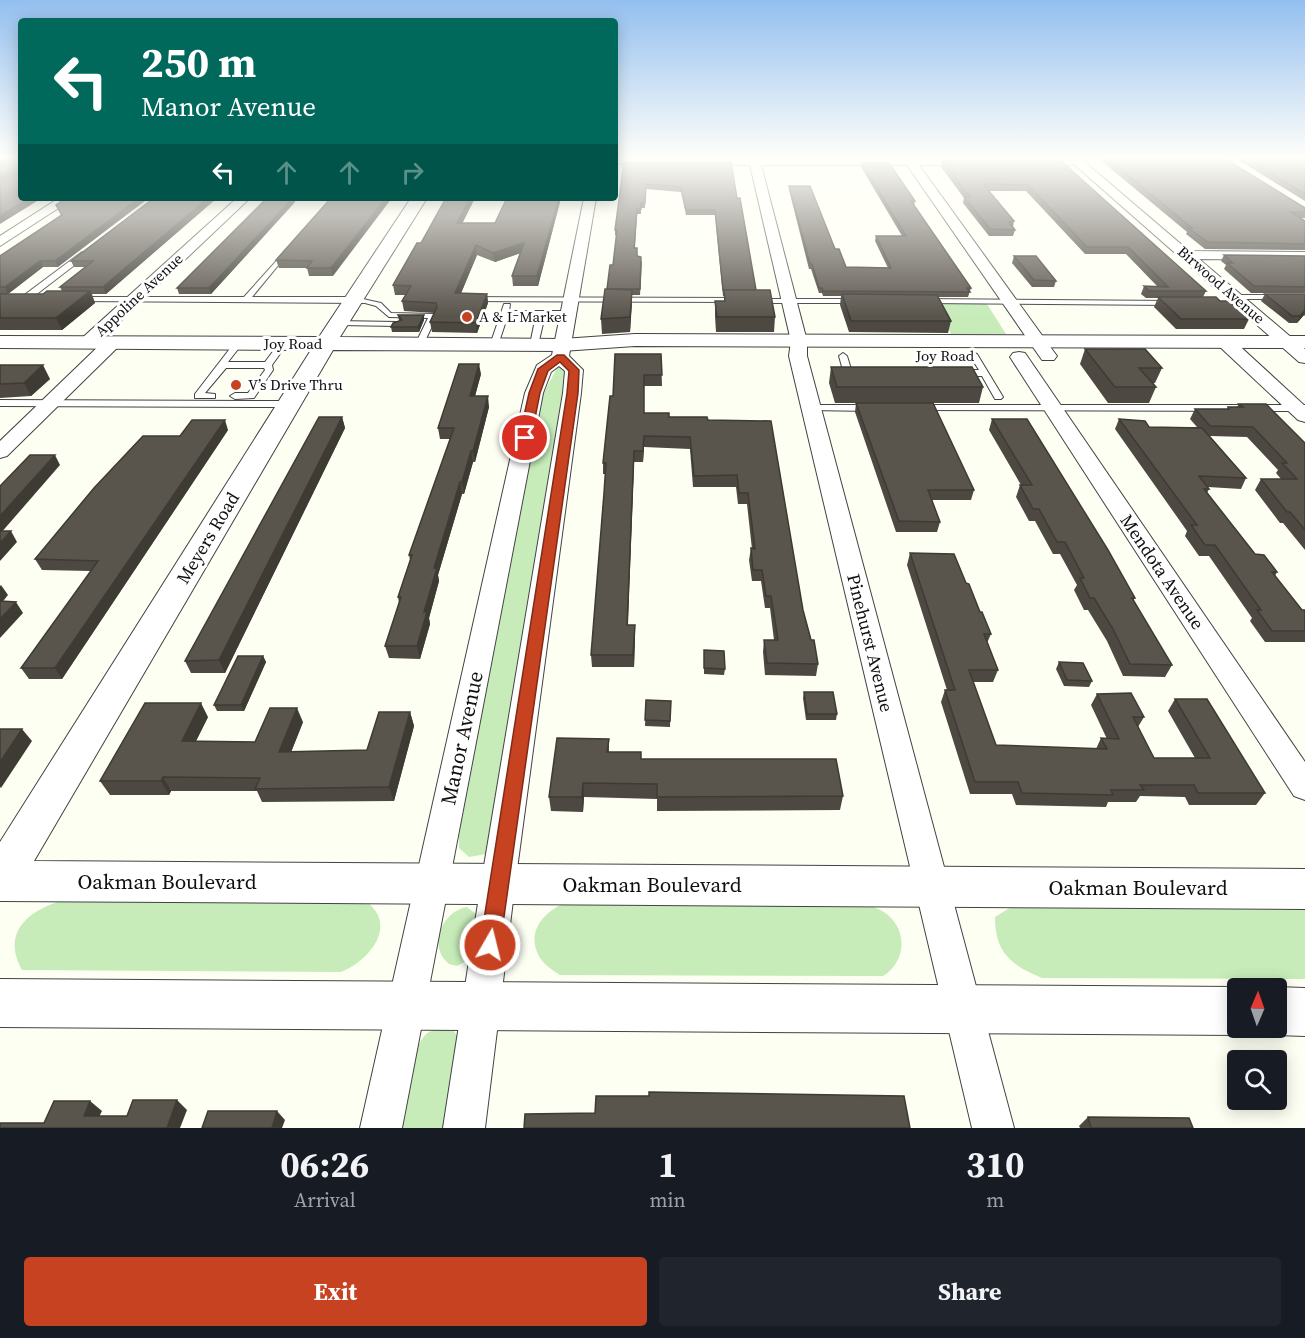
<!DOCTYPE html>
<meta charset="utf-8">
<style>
:root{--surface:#171b24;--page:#20242c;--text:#f1f3f6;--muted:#9ea1a6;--accent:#c74221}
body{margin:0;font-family:"Source Serif 4",serif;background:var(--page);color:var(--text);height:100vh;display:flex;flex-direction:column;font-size:22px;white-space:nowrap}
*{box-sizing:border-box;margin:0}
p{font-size:20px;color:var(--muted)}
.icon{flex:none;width:33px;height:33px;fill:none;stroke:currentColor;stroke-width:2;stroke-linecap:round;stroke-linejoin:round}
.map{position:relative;height:1128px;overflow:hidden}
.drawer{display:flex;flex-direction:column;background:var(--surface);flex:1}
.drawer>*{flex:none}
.top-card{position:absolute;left:18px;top:18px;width:600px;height:183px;border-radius:6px;box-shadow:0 3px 15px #0003;background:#00695c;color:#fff;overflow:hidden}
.needle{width:39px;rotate:2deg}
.controls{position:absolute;left:1227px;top:978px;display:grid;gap:12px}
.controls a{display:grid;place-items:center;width:60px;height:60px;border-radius:6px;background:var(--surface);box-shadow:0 3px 15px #0003;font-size:30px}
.pin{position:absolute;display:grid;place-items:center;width:51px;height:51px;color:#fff;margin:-26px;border:3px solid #fff;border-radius:50%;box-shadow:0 2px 6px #0007}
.me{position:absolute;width:66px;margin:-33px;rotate:8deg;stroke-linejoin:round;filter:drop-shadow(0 0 4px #0008)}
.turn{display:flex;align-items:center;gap:21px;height:126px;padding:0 24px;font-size:27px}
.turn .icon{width:78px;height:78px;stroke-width:2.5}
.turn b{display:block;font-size:42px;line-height:51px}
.lanes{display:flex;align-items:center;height:57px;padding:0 24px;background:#0003;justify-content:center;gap:30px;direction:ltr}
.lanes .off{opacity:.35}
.eta{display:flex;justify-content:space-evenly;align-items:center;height:102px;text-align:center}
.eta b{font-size:36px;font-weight:700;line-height:42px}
.action{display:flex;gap:12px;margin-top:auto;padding:12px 24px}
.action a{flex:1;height:69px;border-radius:6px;background:var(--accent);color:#fff;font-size:24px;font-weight:700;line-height:69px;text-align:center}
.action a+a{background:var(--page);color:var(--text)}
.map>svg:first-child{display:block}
.green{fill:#c7ecba}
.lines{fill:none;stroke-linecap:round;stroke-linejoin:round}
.service-casing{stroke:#434343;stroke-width:2}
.minor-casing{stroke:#434343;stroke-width:2}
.tertiary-casing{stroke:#434343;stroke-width:2}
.service{fill:#fff;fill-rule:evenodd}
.minor{fill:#fff;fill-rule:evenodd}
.tertiary{fill:#fff;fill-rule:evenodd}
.wall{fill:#4d4841}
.shaded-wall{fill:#3e3b35}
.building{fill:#59544c;stroke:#3e3b35;stroke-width:1.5}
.route{fill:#c74221;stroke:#812b15;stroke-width:1.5}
.poi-dot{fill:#c74221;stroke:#fff;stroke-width:2}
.labels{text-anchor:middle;stroke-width:6;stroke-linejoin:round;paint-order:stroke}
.far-street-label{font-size:15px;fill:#101010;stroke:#fff}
.far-poi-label{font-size:15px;fill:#101010;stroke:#fff;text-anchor:start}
.street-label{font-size:18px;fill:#101010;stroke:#fff}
.near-street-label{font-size:21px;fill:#101010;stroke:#fff}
</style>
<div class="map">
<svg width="1305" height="1128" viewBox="0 0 1305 1128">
<rect width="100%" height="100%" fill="#fefff3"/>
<!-- green -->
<g class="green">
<path d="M935 303 987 304 1006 334H951Z"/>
<path d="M561 366 566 370 486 854 469 857 459 848V835L541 398 557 368Z"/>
<path d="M67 899 367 902C398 926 369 961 341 972L22 970C0 930 31 909 67 899Z"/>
<path d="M570 901 867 904C876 908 885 911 892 919 908 937 903 964 883 976L560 975C551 969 541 963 537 952 527 927 549 908 570 901Z"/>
<path d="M1016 904 1305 905V979L1042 978C1011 965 995 953 995 917Z"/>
<path d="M467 907 477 915 470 959 457 966 449 964C427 947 442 911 467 907Z"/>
<path d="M443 1028 454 1031 458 1037 444 1128H400C404 1107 410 1043 429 1032 433 1030 439 1029 443 1028Z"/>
</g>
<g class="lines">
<defs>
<g id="service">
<path d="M288 248 292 250 290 251 252 297H354L381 303 391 313 436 314 437 316 422 347 415 345 428 318 389 317 376 306 365 303 79 301 75 299 79 297H244Z"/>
<path d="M82 252 89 254 29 300H23V296Z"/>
<rect x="1232" y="295" width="73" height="4"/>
<path d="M470 297 740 298 744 300 740 302 473 301H470Z"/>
<path d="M754 299H857L861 301 857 303H757L753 301Z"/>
<path d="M922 299 1172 301 1176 303 1172 305 925 303 921 301Z"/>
<path d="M504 304H510L509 311H567L571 313 567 315H545L538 345 534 348 530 345 536 315H508L498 345 491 347 490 345Z"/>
<path d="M336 321 397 322 401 324 397 326 339 325H336Z"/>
<path d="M235 342 242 344 228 362H265L280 342 287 344 272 365 273 370 254 398 235 399 230 396 235 393H248L265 370 264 368H226L205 393 215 394V398H195V394Z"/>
<path d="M843 353 847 356 851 369 863 370V374H844L839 356Z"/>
<path d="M974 353 977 354 1003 397 1001 399H995L982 376H961L957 373 961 370H979L970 356Z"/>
<path d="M0 400 289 401 294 404 289 407 0 406Z"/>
<path d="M811 405H872L877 408 872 411 808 410 806 408Z"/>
<path d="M919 405H1305V411L916 410 914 408Z"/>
</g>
<g id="minor">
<path d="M615 158 974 159 980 162 974 165H919L1054 352 1057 356 1054 360H1042L907 165H761L807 341V356L1014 1128H972L789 356 791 341 750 165 615 164Z"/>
<path d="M1080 158 1189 251 1305 252V260L1199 259 1305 349V363L1299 362 1075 165H1029L1023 162 1029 159Z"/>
<path d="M59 198H74L0 246V236Z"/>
<path d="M237 198H250L93 347H81L79 343 81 339Z"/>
<path d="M584 198H596L569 356 583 370 581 393 515 884 485 1128H443L481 884 563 393 565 371 559 366 551 372 543 393 402 1128H360L525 393 537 365 552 355Z"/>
<path d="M112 338 118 339 120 343 118 347 7 456 0 458V441L106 339Z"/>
<path d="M1226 338 1232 339 1305 406V422L1298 420 1220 347 1218 343 1220 339Z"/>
<path d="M1019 352 1025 353 1305 762V800L1294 796 1010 357 1013 353Z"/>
</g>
<g id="tertiary">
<path d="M411 198H427L340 337 562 339 635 334 1305 336V348L635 346 562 351 333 350 34 861 1305 869V909L0 901V842L311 350 0 348V336L319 337Z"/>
<path d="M0 979 1238 987 1241 988H1238V1028H1255L1238 1035 0 1027Z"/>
<path d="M1276 987 1305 988V1036L1276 1035 1259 1028H1276V988H1273Z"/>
</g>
</defs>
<!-- service casing -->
<use href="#service" class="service-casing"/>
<!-- minor casing -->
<use href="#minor" class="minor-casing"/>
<!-- tertiary casing -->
<use href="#tertiary" class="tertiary-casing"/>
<!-- service -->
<use href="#service" class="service"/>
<!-- minor -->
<use href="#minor" class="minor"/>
<!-- tertiary -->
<use href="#tertiary" class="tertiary"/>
</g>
<!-- wall -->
<g class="wall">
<path d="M1098 158H1224L1305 208V218H1300L1305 221V250L1205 249 1186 234 1187 232Z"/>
<path d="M1235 158H1305V201Z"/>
<path d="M942 161H1061L1206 291 1203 297 1220 301 1249 319 1244 329H1176L1154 307 1158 298H1146L1141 294 1144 286H1157L1126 254H1085L1026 191H988L1014 221 1013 227 1015 230 1013 236H989L963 203 964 198 941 167Z"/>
<path d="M624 162 737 198 756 290 775 317 774 332H716L715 316V301H724V296H723L715 215H686L681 192 646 189 645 208H641V214H637L635 248 637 256 642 262 640 295H632L630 332 602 334 601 319 607 289 613 265 617 236 615 235V230Z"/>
<path d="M862 163 915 201 914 206 971 288 968 297H938L951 321 948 333 849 332 840 305 841 296H823L822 293H819L811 269H809L789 190V186L835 249 846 267 888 268 875 241 876 236H902L861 167Z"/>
<path d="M66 198 58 267H43L8 294H0V256L61 215 56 205Z"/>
<path d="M154 198H217L106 294H92L95 303 62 330H0V294H43L62 291 60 287 85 267H74L71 261Z"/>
<path d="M331 198 333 276H309L307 268H279L276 260Z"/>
<path d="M446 198H475L462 223H495L507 198H561L538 286H513L512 276 520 253 495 262 477 255 461 293 487 294 488 303 477 333 432 332 430 322 435 313 404 311 402 301 406 295H395L393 285 421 243Z"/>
<path d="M295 202 211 294H179L177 288Z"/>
<path d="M1224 255 1305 256V293H1251L1224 269 1226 265 1221 261Z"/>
<path d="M1014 256 1056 281 1054 287H1032L1012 263Z"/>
<path d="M1265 294H1305V316L1304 315 1297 323H1289L1261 301Z"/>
<path d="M398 315H424V320L419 332H392L391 327 399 321Z"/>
<path d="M1085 349 1162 368 1155 383H1153L1156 387 1149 403H1108L1080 364Z"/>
<path d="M661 354 662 386H644V413L669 417 708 420 771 421 803 610 818 664 816 676 765 675 763 652 764 640H774L770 608H765L761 581H752L749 560 751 548 752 549 747 504H738L736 487H693L690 449 644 447 643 462H634L628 625 635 637 634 667H592L591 655 606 474H603V463L613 396Z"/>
<path d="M0 365 50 379 31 396 0 398Z"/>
<path d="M831 367 983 387 979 403H835L829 383Z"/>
<path d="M481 374 475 396 489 407 475 462H473L464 494H462L438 575 439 581 429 618 430 624 420 659 389 658 385 646 399 603 398 597 410 560 409 555 450 439H440L438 428Z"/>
<path d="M856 403 974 490 971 500H932L940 522 937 532H896L855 412Z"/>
<path d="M1239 404 1305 443V550L1283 523H1280L1255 490 1261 479H1281L1276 473 1278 470 1247 437 1210 436 1246 478 1241 489 1208 487 1209 489 1207 493 1255 554 1277 572 1275 576 1302 610H1305V642H1265L1250 621 1252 618 1209 556H1199L1185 536 1187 531 1115 429 1119 419 1149 427H1197L1190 419 1195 409H1227L1228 407H1237Z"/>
<path d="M342 417 345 428 225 673H191L185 661Z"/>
<path d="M992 419 1135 598 1133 601 1172 665 1165 677 1123 676 1107 641 1088 610H1084L1074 590 1077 585 1060 554H1053L1035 521H1029L1016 497 1020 485H1021L989 430Z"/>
<path d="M228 430 62 679H29L21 668 91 571 42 570 35 559 180 436Z"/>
<path d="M910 553 966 583 991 634 987 643 998 670 993 682H973L996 745 1096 749 1101 738 1107 739 1091 705 1097 694 1144 717 1138 727 1154 758H1195L1168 711 1175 699 1265 793 1256 805H1189L1185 797 1140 796 1136 802H1108L1106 807 1016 805 1012 794H970L941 702 945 690H947L907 565Z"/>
<path d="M704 650 725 669 724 675 704 674Z"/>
<path d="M263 656 266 662 244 711H217L214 705Z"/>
<path d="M1059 662 1092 681 1089 687 1064 686 1056 669Z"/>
<path d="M804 692 837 714 836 720H806L803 698Z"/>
<path d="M646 700 671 701 670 727 645 726Z"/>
<path d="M410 712 414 726 394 801 262 802 257 791H171L169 795H110L100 781 208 717 196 741 255 742 303 722 291 752 367 750Z"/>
<path d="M609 739V752L641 759 843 796 840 810 657 811V799L584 797 583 812 551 811 549 797Z"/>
<path d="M1088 1117 1193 1128H1080L1079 1126Z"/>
</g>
<!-- shaded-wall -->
<g class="shaded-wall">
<path d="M20 166 21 172 0 183V175Z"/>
<path d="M29 198H42L0 224V216Z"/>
<path d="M139 198H149L58 267 55 261Z"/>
<path d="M208 198H217L106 294 103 287Z"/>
<path d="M293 198H294L295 202 211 294 209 288Z"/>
<path d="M386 198H392L333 276 331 268Z"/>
<path d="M470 198H475L458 232 457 223Z"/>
<path d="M559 198H561L538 286 537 276Z"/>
<path d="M524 243V252L495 262 493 253Z"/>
<path d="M476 245 477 255 457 303 455 293Z"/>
<path d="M40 261 43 267 8 294 5 287Z"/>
<path d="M632 290V304L630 332V317Z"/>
<path d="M90 291 95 303 62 330 56 318Z"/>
<path d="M487 294 488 303 477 333 476 323Z"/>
<path d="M1305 310 1304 315 1297 323 1300 316Z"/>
<path d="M424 315V320L419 332 418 327Z"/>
<path d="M479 364 481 374 472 407 470 396Z"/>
<path d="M43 365 50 379 31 396 24 383Z"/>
<path d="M488 396 489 407 475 462 473 451Z"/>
<path d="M342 417 345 428 225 673 219 660Z"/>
<path d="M225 420 228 430 62 679 55 668Z"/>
<path d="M644 436V447L643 462V451Z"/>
<path d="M471 451 473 462 464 494 462 482Z"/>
<path d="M634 451V462L627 637V625Z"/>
<path d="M55 455 60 465 0 534V516Z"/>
<path d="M460 482 462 494 438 575 439 581 429 618 430 624 420 659 417 646 424 612 434 568Z"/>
<path d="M11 531 17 542 0 561V543Z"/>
<path d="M1 585 8 595 0 605V586Z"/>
<path d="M16 602 23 613 0 638V619Z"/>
<path d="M635 625V637L634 667 633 655Z"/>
<path d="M263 656 266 662 244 711 241 705Z"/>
<path d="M201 703 208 717 189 755 182 741Z"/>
<path d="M297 708 303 722 286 765 279 752Z"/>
<path d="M410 712 414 726 394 801 389 787Z"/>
<path d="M22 729 32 741 1 788 0 787V762Z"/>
<path d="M163 777 171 791 169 795 161 781Z"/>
<path d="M583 783 584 797 583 812 582 797Z"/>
<path d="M177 1100 187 1110 180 1128H167Z"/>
<path d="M90 1101 102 1111 95 1125 84 1116Z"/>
<path d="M277 1111 285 1120 282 1128H272Z"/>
</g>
<!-- building -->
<g class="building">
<path d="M0 158 19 159 21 158V198H29L0 216V184L20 173V166L0 175Z"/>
<path d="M1107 158H1224L1305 208V212H1291L1305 221V244L1208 242 1188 228H1192Z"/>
<path d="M1246 158H1305V194Z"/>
<path d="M942 161H1061L1206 291H1149L1144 286 1168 287 1128 247H1087L1028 185 983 184 1014 221 1009 222 1015 230 990 229 964 197H970Z"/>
<path d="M624 162H731L737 198H740L756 290H723L715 210H686L681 187 646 184 645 203H641V209H637L634 248H637V256L641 257 640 289H607L610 265H613L617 230H615Z"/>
<path d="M862 163H889L915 201H911L971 288H967L970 292 823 291 822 288H819L812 264H810L789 186H810L835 249H839L846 267 891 268 876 236H906Z"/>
<path d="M66 198H139L55 261H40L5 287H0V256L62 215 56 205Z"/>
<path d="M154 198H208L103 287H60L93 261H71Z"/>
<path d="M267 198H293L209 288H177Z"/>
<path d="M331 198H386L331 268H307L312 261 276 260Z"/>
<path d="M446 198H470L457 223H495L507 198H559L537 276H512L524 243 493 253 476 245 455 293 487 294 476 323 430 322 437 307 436 303 402 301 411 286 393 285 417 243H421Z"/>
<path d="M1224 255 1305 256V287L1254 286 1227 263H1233Z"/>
<path d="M1014 256H1036L1056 281 1034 280Z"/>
<path d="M605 289 632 290 630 317 601 319Z"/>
<path d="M724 290H770L775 317H717L715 301H725Z"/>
<path d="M47 291H90L56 318H0V294H43Z"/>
<path d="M842 294 937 295 951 321H851Z"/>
<path d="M1265 294H1305V310L1300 316H1292Z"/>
<path d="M1158 297H1216L1220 301H1229L1249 319H1181Z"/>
<path d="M398 315H424L418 327H391L393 323 402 320Z"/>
<path d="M1085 349H1145L1162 368H1139L1156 387H1115Z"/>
<path d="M615 354H661L662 375H644V413H669V417H707L708 420 771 421 803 610 811 640H814L818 664 767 663 764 640H778L771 596H766L762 570H753L751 548 755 549 748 493H739L737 475 694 476 690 437 644 436 643 451H634L627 625H635L633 655H591L604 493 606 463H603L610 396H613Z"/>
<path d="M459 364H479L470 396H488L473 451H471L462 482H460L434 568H437L424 612H427L417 646H385L401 597H398L412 555H409L454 428H438Z"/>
<path d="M0 365H43L24 383 0 384Z"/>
<path d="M831 367H972L983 387H837Z"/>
<path d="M856 403H933L974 490H928L940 522 899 521Z"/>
<path d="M1239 404H1266L1305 443V530L1290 512H1287L1261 479H1297L1282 463H1287L1253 427 1210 426 1195 409H1229L1228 407H1243Z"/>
<path d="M319 417H342L219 660 185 661Z"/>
<path d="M992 419H1027L1108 550 1135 598H1132L1172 665 1130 664 1113 629 1094 598H1090L1080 578H1084L1065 542H1057L1039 509H1033L1020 485H1032Z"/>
<path d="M1119 419 1145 421 1149 427 1202 428 1246 478 1199 476 1209 489H1204L1255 554 1264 555 1277 572H1272L1302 610H1305V631H1272L1257 610H1261L1215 545H1205L1191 525H1197Z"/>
<path d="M192 420H225L55 668H21L98 561 35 559 94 488 143 436H180Z"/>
<path d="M30 455H55L0 516V486Z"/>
<path d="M0 531H11L0 543Z"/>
<path d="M910 553 954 554 966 583 969 584 980 612H982L991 634H984L998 670H969L996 745 1107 749 1101 738 1119 739 1097 694 1131 693 1144 717H1133L1154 758H1210L1175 699H1207L1265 793H1198L1194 785H1140L1144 790H1111L1113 795 1022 793 1018 782H975L945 690H955Z"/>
<path d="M0 601 16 602 0 619Z"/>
<path d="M704 650 724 651 725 669 704 668Z"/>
<path d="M238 656H263L241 705H214Z"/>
<path d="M1059 662 1083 663 1092 681 1067 680Z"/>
<path d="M804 692H833L837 714H807Z"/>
<path d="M646 700 671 701 670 721 645 720Z"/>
<path d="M145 703H201L182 741 255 742 270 708H297L279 752 367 750 379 712H410L389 787 255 789 260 778 163 777 161 781H100Z"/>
<path d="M0 729H22L0 762Z"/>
<path d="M557 738 609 739 607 752H641V759H836L843 796 657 797V784L583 783 582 797H549Z"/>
<path d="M649 1092 904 1096 910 1128H524L525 1114 595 1113 596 1096H649Z"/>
<path d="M133 1100H177L167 1128H0V1123H44L54 1101H90L84 1116H127Z"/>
<path d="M208 1111H277L272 1128H202Z"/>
<path d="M1088 1117 1189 1118 1193 1128H1091Z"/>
</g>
<!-- sky -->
<linearGradient id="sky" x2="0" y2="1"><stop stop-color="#93bfef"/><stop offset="0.5" stop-color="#fffffa"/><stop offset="1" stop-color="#fffffa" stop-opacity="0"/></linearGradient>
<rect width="1305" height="316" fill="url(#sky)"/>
<!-- route -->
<path class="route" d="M557 355H564L579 370 578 393 500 945 497 952 490 955 483 952 480 945 567 393 569 371 560 362 548 371 540 393 531 438 525 441 519 438 529 393 538 369Z"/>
<!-- markers -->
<g class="poi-dot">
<circle cx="467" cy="317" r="6"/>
<circle cx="236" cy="385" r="6"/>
</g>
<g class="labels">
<!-- far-street labels -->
<g class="far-street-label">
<text transform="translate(1221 285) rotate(41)" y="5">Birwood Avenue</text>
<text transform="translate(139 295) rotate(-43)" y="5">Appoline Avenue</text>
<text x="293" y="349">Joy Road</text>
<text x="945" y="361">Joy Road</text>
</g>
<!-- far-poi labels -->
<g class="far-poi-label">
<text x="479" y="322">A &amp; L Market</text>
<text x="248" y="390">V’s Drive Thru</text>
</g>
<!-- street labels -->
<g class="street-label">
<text transform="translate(208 538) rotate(-59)" y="6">Meyers Road</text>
<text transform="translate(1162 572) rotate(56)" y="6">Mendota Avenue</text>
<text transform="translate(870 643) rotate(76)" y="6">Pinehurst Avenue</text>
</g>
<!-- near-street labels -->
<g class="near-street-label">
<text transform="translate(462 738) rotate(-78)" y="7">Manor Avenue</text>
<text x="167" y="889">Oakman Boulevard</text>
<text x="652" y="892">Oakman Boulevard</text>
<text x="1138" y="895">Oakman Boulevard</text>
</g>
</g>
</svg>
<div class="controls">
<a><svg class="needle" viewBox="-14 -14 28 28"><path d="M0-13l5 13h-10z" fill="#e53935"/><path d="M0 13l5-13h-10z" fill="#9ea1a6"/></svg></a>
<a><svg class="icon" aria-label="search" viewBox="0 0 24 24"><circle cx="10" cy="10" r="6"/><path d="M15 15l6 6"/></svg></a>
</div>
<div class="pin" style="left:525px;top:438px;background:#d93025"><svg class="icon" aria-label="arrive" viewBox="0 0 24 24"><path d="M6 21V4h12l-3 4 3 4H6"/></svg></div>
<svg class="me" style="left:490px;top:945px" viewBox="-20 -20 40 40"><circle r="17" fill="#c74221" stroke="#fff" stroke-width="3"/><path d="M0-11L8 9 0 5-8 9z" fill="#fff"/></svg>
<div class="top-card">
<div class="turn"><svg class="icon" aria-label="left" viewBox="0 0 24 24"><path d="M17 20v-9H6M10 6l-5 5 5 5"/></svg><div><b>250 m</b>Manor Avenue</div></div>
<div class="lanes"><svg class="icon" aria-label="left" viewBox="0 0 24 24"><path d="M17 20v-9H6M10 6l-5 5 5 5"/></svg><svg class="icon off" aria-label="ahead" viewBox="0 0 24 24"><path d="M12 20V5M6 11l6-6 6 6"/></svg><svg class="icon off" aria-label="ahead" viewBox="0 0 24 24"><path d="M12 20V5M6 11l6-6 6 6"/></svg><svg class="icon off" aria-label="right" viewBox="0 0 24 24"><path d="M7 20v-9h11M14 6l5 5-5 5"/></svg></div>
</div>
</div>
<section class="drawer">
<div class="eta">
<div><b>06:26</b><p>Arrival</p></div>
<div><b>1</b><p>min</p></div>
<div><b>310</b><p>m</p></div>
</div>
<div class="action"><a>Exit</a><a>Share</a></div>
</section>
